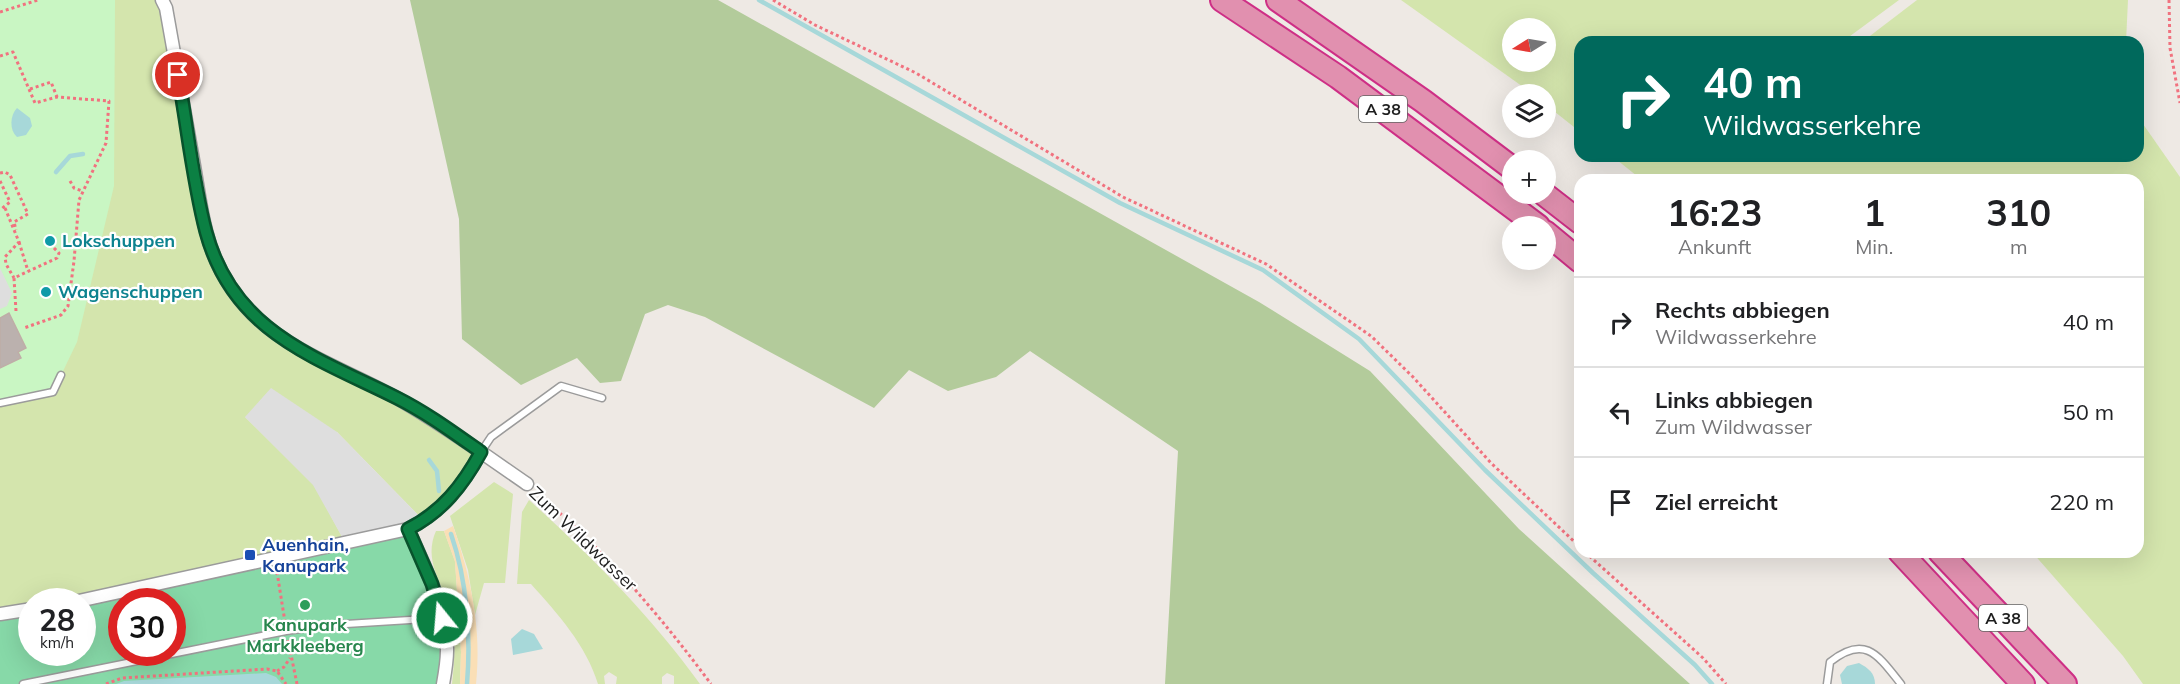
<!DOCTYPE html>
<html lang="de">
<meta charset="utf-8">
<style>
:root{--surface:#fff;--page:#f6f6f6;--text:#202124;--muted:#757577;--line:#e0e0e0}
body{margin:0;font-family:Mulish,sans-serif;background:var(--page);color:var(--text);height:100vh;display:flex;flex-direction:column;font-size:22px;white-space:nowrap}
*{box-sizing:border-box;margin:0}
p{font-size:20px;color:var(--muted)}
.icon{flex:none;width:33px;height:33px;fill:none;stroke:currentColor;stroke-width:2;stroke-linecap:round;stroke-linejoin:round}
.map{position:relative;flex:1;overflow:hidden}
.drawer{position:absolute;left:1574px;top:174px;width:570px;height:384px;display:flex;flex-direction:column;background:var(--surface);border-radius:18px;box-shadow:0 6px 24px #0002}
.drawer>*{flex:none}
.hud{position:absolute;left:1574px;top:36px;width:570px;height:126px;border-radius:18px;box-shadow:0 6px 24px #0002;background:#00695c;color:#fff;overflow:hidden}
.needle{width:39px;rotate:259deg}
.controls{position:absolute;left:1502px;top:18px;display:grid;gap:12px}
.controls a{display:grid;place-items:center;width:54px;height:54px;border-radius:50%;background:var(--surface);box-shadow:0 6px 24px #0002;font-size:30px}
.speed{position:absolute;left:18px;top:588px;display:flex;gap:12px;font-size:30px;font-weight:700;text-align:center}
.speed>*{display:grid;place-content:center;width:78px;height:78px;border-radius:50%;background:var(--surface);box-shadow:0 6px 24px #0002;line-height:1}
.speed small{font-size:15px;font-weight:400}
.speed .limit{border:9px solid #d22;background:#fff;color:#111}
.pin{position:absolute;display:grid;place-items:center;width:51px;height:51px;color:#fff;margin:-26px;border:3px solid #fff;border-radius:50%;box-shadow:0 2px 6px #0007}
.me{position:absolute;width:66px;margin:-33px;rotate:343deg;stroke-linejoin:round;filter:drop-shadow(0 0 4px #0008)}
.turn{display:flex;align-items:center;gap:21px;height:126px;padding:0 30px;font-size:27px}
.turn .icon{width:78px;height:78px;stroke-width:2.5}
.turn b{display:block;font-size:42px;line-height:51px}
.eta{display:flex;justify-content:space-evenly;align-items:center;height:102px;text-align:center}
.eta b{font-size:36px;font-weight:700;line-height:42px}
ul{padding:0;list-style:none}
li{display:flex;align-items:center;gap:18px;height:90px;padding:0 30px;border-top:2px solid var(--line)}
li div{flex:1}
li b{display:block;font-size:22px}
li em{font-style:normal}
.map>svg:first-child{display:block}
.grass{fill:#d4e5ad;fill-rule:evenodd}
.forest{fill:#b3cb9b}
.sand{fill:#fadfb6}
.park{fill:#c9f6c3}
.pitch{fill:#87d9a8;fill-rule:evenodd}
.parking{fill:#dedede}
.water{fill:#a7d8d9}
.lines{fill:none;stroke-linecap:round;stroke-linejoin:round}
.stream{stroke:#a7d8d9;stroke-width:4.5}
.building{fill:#bbb1ae;stroke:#bfada7;stroke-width:1.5}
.service-casing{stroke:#9b9b9b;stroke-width:9}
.minor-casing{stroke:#9b9b9b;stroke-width:15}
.motorway-casing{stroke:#ce2f86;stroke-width:26}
.path{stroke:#f1727f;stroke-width:3;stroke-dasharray:3 3;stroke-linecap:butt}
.service{stroke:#fff;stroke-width:6}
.minor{stroke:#fff;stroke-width:12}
.motorway{stroke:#e190af;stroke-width:22}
.route-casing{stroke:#07532c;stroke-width:15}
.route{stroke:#0b8043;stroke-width:10}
.culture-dot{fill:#0f9aa8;stroke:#fff;stroke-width:2}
.transit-dot{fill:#1a4fb4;stroke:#fff;stroke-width:2}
.leisure-dot{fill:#2e9e5b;stroke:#fff;stroke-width:2}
.labels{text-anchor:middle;stroke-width:4.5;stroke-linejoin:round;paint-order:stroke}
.shield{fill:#fff;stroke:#626262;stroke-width:1.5}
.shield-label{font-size:16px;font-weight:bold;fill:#1e1e1e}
.culture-label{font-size:18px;font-weight:bold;fill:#0d838f;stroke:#fff;text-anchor:start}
.street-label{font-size:18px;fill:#1e1e1e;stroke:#fff}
.transit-label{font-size:18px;font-weight:bold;fill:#164399;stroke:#fff;text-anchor:start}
.leisure-label{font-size:18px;font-weight:bold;fill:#27864d;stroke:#fff}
</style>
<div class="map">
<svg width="2180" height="684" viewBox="0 0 2180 684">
<rect width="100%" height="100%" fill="#eee9e4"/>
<!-- grass -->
<g class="grass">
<path d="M115 0H162L216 259 265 327 399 399 481 452 424 521 337 432 245 417 314 485 346 544 74 601 32 602 31 609 0 614V403Z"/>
<path d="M1401 0H1899L1842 42H1580L1579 131 1545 104V94H1533ZM1512 28H1545V62H1512Z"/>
<path d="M1917 0H2128L2126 42H1862Z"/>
<path d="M2138 111 2143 124 2180 177V684H2143L2123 656 2032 552H2138V180H1642L1612 156H2138Z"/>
<path d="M494 482 513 494 505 583H484L475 615 468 570 450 516Z"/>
<path d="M529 500C591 556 651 616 700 684H674V676L667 673 662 677V684H616L617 677 609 672 604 676 605 684H598C586 645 558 614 531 584H517L522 512Z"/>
<path d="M436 531H444L455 561 461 652 460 684H452C455 659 456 635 449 610 442 582 423 560 436 531Z"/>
</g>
<!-- forest -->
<path class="forest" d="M410 0H718L1259 302 1370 371 1519 529 1690 684H1165L1178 451 1030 351 996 377 948 391 909 370 874 408 705 317 668 305 645 314 621 381 600 383 577 358 521 385 462 339 459 219Z"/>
<!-- sand -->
<path class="sand" d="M453 526C471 577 482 630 476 684H460L461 652 455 562 444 531Z"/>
<!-- park -->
<path class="park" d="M0 0H115V2L114 186 77 342 53 392 0 403Z"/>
<!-- pitch -->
<path class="pitch" d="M408 529 442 618 443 684H0V614L31 609 32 652H82V602ZM122 602H172V652H122Z"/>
<!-- parking -->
<g class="parking">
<path d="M0 268 12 293 7 306 0 309Z"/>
<path d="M271 388 337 432 424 521 346 544 313 485 245 417Z"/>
</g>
<!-- water -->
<g class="water">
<path d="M17 108 30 118 32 126 26 135 17 137C9 130 10 115 17 108Z"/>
<path d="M522 629 534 634 543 649 513 655 511 639Z"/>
<path d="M1859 663C1868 668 1875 673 1875 684H1842L1840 675 1847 666Z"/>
<path d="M266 673 276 677 282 684H116L124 681Z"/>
</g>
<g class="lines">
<!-- stream -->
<g class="stream">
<path d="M759 0 1120 203 1263 270 1359 339 1485 470 1593 573 1695 665 1712 684"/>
<path d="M56 172 70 156 83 154"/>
<path d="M429 460 437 471 439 491"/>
<path d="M451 534C467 580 471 636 467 684"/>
</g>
</g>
<!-- building -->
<path class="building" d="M9 313 26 348 18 352 21 358 0 368V318Z"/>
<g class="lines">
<defs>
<g id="service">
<path d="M0 403 53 392 61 375"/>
<path d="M481 452 491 437 561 386 602 398"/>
<path d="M23 684 286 631 330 625 442 618"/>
<path d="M1827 684 1830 662C1865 634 1878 655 1901 684"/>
</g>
<g id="minor">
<path d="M162 0 166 8C175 59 184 110 193 160 199 193 202 227 215 258 252 344 328 359 402 401 445 426 485 455 527 484"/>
<path d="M408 529C424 566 448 610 447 651 447 662 445 673 443 684"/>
<path d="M74 602 408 529C442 512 463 485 481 452"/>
<path d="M0 614 32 609"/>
</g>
<g id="motorway">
<path d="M1222 0 1338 77 1538 226"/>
<path d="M1278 0 1423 101 1512 168"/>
<path d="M1544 194 1580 222"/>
<path d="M1545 232 1580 261"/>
<path d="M1900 552 2023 684"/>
<path d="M1940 552 2065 684"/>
</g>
</defs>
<!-- service casing -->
<use href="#service" class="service-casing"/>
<!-- minor casing -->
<use href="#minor" class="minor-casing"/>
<!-- motorway casing -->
<use href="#motorway" class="motorway-casing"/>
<!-- path -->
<g class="path">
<path d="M773 0 815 25 916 73 1123 197 1266 264 1371 336 1413 377 1491 463 1580 547"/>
<path d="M2169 0 2170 48 2180 103"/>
<path d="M0 12 38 0"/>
<path d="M0 56 13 52 35 103 57 97 109 101 106 143 79 200 74 261 68 306 61 315 24 328"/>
<path d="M30 89 51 82 57 97"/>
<path d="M0 173 5 172 10 175 28 214 14 222 16 230"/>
<path d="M0 181 10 202 0 210"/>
<path d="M70 181 74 188 82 191"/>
<path d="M5 208 19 242 5 257 6 264 14 278"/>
<path d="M19 242 28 271"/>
<path d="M16 311 14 278 57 258 59 253 54 248"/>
<path d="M537 493C603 549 659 614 711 684"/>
<path d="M1585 552 1703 658 1726 684"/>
<path d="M277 572 285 622"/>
<path d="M288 640 297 684"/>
<path d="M277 671 284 667 290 658"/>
<path d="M106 684 122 678 267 669 277 671 286 684"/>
</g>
<!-- service -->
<use href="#service" class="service"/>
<!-- minor -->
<use href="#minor" class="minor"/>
<!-- motorway -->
<use href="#motorway" class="motorway"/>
</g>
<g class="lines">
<defs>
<path id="route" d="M178 75C187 125 193 183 206 232 233 332 315 357 397 398 427 413 454 433 481 452 463 485 442 512 408 529L432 584 442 618"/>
</defs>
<!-- route casing -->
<use href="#route" class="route-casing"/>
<!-- route -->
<use href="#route" class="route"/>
</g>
<!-- markers -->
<g class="culture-dot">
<circle cx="50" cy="241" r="6"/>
<circle cx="46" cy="292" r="6"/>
</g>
<rect class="transit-dot" x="244" y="549" width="12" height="12" rx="3"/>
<circle class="leisure-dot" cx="305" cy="605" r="6"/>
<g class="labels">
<!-- shield labels -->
<g class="shield">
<rect x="1359" y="96" width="48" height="26" rx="4.5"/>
<rect x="1979" y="605" width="48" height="26" rx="4.5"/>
</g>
<g class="shield-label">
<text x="1383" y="115">A 38</text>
<text x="2003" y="624">A 38</text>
</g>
<!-- culture labels -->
<g class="culture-label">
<text x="62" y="247">Lokschuppen</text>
<text x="58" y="298">Wagenschuppen</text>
</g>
<!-- street labels -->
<g class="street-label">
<text transform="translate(583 539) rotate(44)" y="6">Zum Wildwasser</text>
</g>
<!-- transit labels -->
<g class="transit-label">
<text x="262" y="551">Auenhain,<tspan x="262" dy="21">Kanupark</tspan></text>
</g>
<!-- leisure labels -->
<g class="leisure-label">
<text x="305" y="631">Kanupark<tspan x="305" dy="21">Markkleeberg</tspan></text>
</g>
</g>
</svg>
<div class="controls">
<a><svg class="needle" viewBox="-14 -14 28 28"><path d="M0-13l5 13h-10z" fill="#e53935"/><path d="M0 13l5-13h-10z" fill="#757577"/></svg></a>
<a><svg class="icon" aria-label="layers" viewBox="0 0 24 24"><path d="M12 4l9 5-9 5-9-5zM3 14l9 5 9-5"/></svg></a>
<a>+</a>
<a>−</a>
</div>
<div class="speed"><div>28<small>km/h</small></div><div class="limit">30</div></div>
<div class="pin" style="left:178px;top:75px;background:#d93025"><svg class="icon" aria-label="arrive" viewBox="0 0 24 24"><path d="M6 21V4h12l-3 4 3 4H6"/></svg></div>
<svg class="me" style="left:442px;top:618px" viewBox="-20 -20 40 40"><circle r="17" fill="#0b8043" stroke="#fff" stroke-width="3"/><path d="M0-11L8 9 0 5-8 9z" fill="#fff"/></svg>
<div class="hud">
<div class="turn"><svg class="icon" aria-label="right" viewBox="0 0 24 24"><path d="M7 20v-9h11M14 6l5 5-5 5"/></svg><div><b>40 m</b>Wildwasserkehre</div></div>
</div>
<section class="drawer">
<div class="eta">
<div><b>16:23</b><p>Ankunft</p></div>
<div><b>1</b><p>Min.</p></div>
<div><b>310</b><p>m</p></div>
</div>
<ul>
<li><svg class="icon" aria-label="right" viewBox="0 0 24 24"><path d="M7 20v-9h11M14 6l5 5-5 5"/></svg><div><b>Rechts abbiegen</b><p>Wildwasserkehre</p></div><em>40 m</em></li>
<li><svg class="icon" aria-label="left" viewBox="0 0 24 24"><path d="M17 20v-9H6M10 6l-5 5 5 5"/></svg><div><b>Links abbiegen</b><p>Zum Wildwasser</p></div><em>50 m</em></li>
<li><svg class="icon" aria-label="arrive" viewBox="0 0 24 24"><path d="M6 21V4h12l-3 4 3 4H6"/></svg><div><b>Ziel erreicht</b></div><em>220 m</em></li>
</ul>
</section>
</div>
